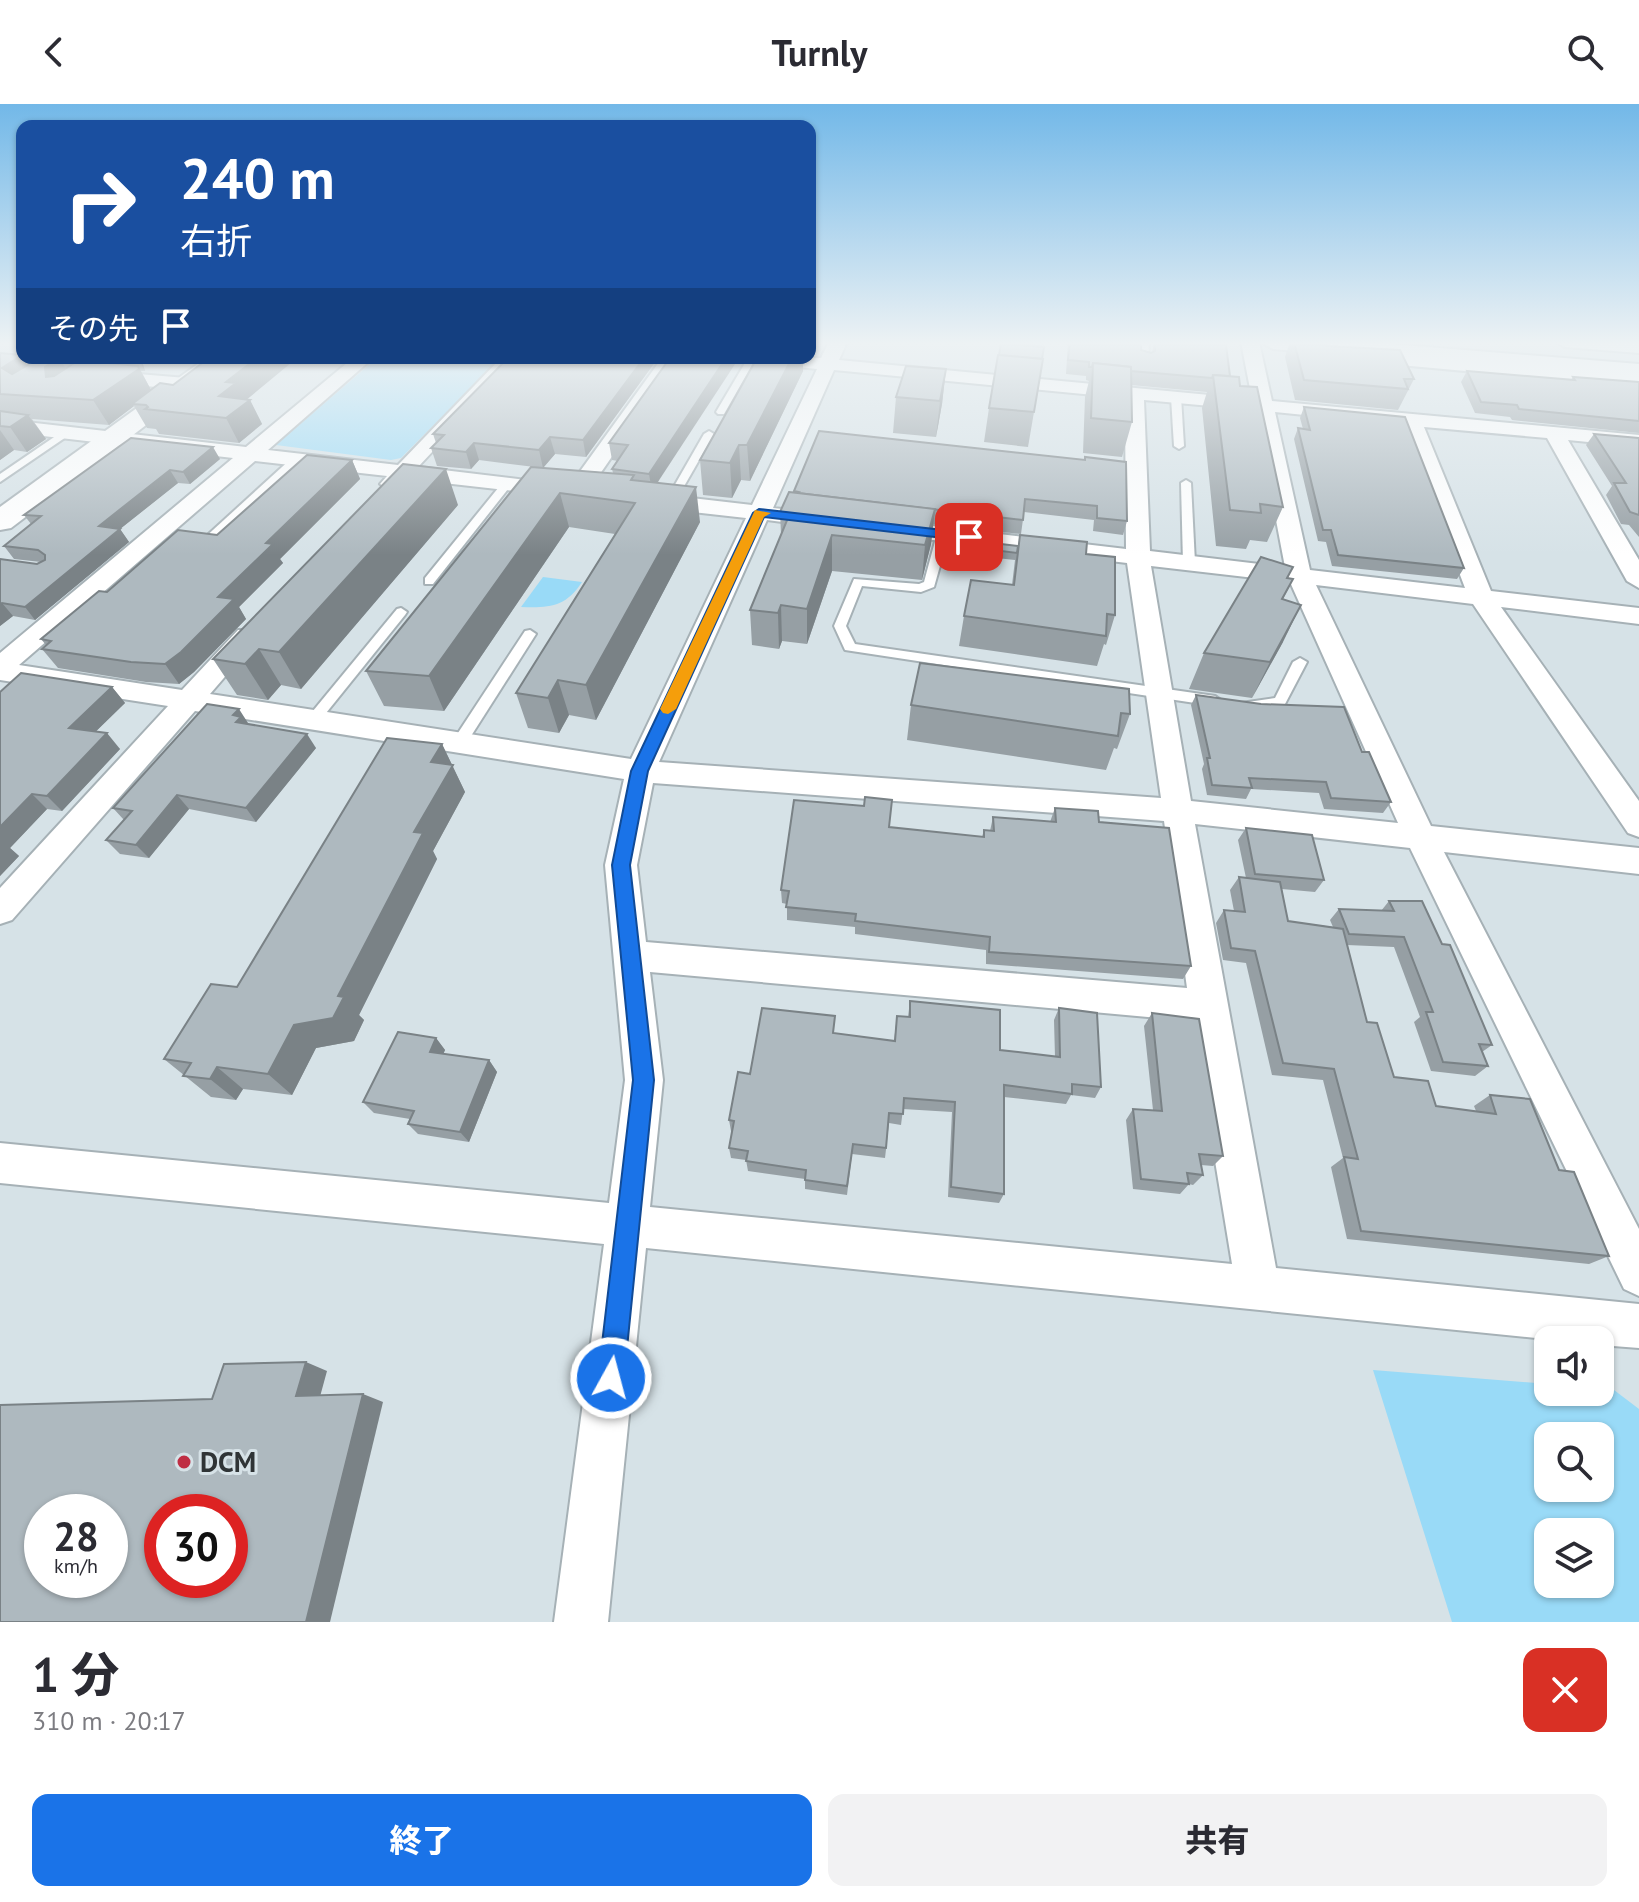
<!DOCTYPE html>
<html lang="ja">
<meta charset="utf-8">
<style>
:root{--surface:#fff;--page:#f2f2f3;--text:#2b2b33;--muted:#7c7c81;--accent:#1a73e8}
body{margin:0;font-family:"PT Sans","Noto Sans JP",sans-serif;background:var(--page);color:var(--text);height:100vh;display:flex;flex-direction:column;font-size:30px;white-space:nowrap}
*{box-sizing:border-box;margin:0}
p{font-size:26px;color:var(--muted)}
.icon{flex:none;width:44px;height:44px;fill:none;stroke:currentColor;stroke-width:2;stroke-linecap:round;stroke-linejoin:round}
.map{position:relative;height:1518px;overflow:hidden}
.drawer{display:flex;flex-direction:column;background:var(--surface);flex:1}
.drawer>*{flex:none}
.top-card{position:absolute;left:16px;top:16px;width:800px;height:244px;border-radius:16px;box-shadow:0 2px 6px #0004;background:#1a4fa0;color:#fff;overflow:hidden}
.fabs{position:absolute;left:1534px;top:1222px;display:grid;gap:16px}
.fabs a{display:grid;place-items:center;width:80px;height:80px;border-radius:16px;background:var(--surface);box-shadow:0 2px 6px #0004;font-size:40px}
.speed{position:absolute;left:24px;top:1390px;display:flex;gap:16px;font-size:40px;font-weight:700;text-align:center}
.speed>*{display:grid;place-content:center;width:104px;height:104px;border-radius:50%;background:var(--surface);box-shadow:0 2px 6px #0004;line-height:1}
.speed small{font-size:20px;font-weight:400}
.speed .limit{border:12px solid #d22;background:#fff;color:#111}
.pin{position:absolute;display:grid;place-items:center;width:68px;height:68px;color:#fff;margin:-34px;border-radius:16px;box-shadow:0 4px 12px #0006}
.me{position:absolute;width:88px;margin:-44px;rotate:7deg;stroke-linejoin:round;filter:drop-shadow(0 0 6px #0008)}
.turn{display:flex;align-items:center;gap:28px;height:168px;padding:0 32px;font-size:36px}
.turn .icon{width:104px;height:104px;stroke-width:2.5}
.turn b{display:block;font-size:56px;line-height:68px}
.then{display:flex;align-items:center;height:76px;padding:0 32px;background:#0003;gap:16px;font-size:30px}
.round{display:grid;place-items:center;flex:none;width:84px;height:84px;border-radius:16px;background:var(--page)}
.head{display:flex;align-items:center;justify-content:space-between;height:136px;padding:0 32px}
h1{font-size:48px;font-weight:800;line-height:60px}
.cta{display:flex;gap:16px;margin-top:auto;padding:16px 32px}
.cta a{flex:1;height:92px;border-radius:16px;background:var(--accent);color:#fff;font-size:32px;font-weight:800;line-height:92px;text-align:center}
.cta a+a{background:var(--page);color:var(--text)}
header{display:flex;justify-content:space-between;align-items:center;height:104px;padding:0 32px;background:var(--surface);font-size:36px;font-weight:800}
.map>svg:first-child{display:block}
.green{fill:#99daf7;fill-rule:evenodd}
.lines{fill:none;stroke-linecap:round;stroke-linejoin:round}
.lane-casing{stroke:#a6b1b6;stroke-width:4}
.street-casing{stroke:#a6b1b6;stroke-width:4}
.secondary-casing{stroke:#a6b1b6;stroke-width:4}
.lane{fill:#fff;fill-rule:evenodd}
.street{fill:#fff;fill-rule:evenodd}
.secondary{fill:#fff;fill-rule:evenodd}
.wall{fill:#969fa4}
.shaded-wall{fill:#7a8286}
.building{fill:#aeb9bf;stroke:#7a8286;stroke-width:2;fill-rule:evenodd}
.route{fill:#1a73e8;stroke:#114b97;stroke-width:2}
.slow{fill:#f59e0b}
.poi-dot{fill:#bf2e44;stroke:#d6e2e7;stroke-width:3}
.labels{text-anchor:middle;stroke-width:6;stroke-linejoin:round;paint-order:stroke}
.near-poi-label{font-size:28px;font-weight:bold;fill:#2f3436;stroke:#d6e2e7;text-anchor:start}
</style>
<header><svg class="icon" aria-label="back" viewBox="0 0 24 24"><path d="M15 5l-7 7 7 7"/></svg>Turnly<svg class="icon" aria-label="search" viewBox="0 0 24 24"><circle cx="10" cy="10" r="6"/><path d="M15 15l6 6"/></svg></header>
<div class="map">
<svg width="1639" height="1518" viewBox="0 0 1639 1518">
<rect width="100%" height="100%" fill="#d6e2e7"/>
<!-- green -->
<g class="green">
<path d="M377 254H500L401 354 391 356 276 341Z"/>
<path d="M543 473 582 478C566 503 549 504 521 503Z"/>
<path d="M1373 1266 1548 1280V1288L1614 1286 1639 1305V1518H1452ZM1548 1332H1600V1384H1548ZM1548 1428H1600V1480H1548Z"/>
</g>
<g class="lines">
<defs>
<g id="lane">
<path d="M1141 238H1149L1148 260 1140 258Z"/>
<path d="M748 254H756L724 310H718L716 308Z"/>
<path d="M1176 290 1181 293 1184 342 1179 345 1174 342 1171 293Z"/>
<path d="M63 327 72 329 0 378V370Z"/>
<path d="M709 327 714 330 675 398 666 400 665 398 704 330Z"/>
<path d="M293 353 302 355 210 440H202V436Z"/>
<path d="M1186 376 1191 379 1195 459 1189 463 1183 459 1181 379Z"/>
<path d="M503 378 512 380 433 480H425V474Z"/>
<path d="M943 427 949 430 934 483 921 488 862 482 846 522 855 540 1215 592 1222 597 1220 600 1215 602 845 546 834 522 854 475 919 480 924 478 937 430Z"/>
<path d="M401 504 407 508 405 511 318 619H308L306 616 308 613 397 505Z"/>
<path d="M530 526 536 530 464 643H454L452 639 454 635 525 527Z"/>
<path d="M1300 554 1307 558 1285 600 1256 608 1241 605 1239 602 1241 599 1275 594 1293 558Z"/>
</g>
<g id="street">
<path d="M829 238H847L839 256 1252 295 1241 238H1259L1272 297 1639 331V343L1568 336 1639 456V484L1627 477 1547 334 1424 323 1491 487 1639 504V520L1501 503 1639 697V733L1628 729 1473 500 1316 481 1431 722 1639 744V770L1444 748 1639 1125V1192L1624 1185 1410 744 1195 720 1276 1164 1639 1200V1244L1600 1241V1236H1555L646 1144 608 1518H554L604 1140 0 1079V1039L609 1099 625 976 605 761 624 675 195 607 12 816 0 820V784L168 602 0 576V549L233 354 0 327V315L246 343 353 254H373L268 346 398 361 501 254H520L418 363 559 380 568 384 662 254H680L584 393C573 395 568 390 559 392L408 375 391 386 380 380 387 372 255 357 19 561 182 586 238 526H256L260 532 210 590 631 655 746 414 657 404 646 397 657 390 752 401 817 265 760 259 751 254H821ZM834 266 1125 294 1126 445 891 417 880 424 891 431 1127 459 1161 694 659 658 767 416 821 423 832 416 821 409 773 404ZM1144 296 1255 306 1285 463 1150 447ZM1275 308 1403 321 1465 484 1310 466ZM1151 462 1290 478 1398 719 1191 697ZM653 679 1164 717 1187 884 646 838 637 761ZM650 868 1192 917 1232 1160 650 1103 663 976Z"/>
<path d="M1556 238 1639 239V249L1565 243Z"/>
<path d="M1362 248 1639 271V283L1356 257V249Z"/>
<path d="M103 267 186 274 195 280 186 286 96 277V269Z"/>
</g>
<g id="secondary">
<path d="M1261 238H1366L1639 260V276L1273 245Z"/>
<path d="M206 254H234L11 424 0 426V403Z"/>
</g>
</defs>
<!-- lane casing -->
<use href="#lane" class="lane-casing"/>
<!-- street casing -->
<use href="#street" class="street-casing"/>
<!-- secondary casing -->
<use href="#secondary" class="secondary-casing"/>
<!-- lane -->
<use href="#lane" class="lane"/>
<!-- street -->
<use href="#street" class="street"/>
<!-- secondary -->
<use href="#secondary" class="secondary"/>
</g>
<!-- wall -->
<g class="wall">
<path d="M1068 238H1141V246L1152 249 1154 238H1204L1230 272 1240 282 1283 403 1267 438 1250 436 1246 445 1216 442 1202 304 1207 288 1131 281 1132 318 1122 353 1083 349 1085 293 1089 277 1086 276V272L1066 270Z"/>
<path d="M1290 238H1313L1414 275 1398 306 1295 296 1285 253Z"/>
<path d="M0 249 29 260 40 254H141L145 267H141L151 286 250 296 262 320 239 339 159 330 156 325 147 324 134 302 109 321 32 315 46 335 27 348 14 346 0 356Z"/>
<path d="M658 254 586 353 555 350 543 364 479 356 471 365 437 362 431 344 436 339 433 330Z"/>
<path d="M670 254 658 379 700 418 596 616 569 611 559 629 528 624 516 589 615 430 569 423 444 607 384 602 366 567 531 363 613 369 612 365 618 357 612 356 609 339Z"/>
<path d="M757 254H803V267L750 377 741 376 732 394 703 391 700 356Z"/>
<path d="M946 265 942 300 936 333 893 329 896 293Z"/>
<path d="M1467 267 1571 276 1573 273 1639 278V329L1512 316 1510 313 1475 309 1461 278Z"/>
<path d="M1304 303 1464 464 1457 475 1332 462 1326 438 1318 437 1294 335 1298 324 1303 325 1300 314Z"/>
<path d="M989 304 1034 308 1028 343 984 338Z"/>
<path d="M1594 330 1639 334V433L1629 421 1621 420 1606 391 1612 382 1586 341Z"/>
<path d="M131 334 220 355 190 380 178 379 120 425 129 438 35 516 13 512 0 522V455L37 460 41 458 14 455 4 442 31 420 24 411Z"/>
<path d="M352 356 360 375 280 455 283 459 239 503 246 515 194 568 179 580 146 578 58 564 42 545 46 541 41 535 107 488 217 431Z"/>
<path d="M1084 356 1127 417 1123 431 1093 427 1094 416 1024 408 1021 430 933 420 931 440 922 476 832 467 807 540 782 537 779 545 752 541 750 506 781 430 780 408 794 387Z"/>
<path d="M458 401 301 585 281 581 268 596 237 591 213 555Z"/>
<path d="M1020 431 1086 450 1115 511 1106 541 1104 540 1097 562 959 542 964 512 1012 481 1015 456 968 451 967 456 945 454 950 434 1018 442Z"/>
<path d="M1288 474 1293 475 1283 495V538L1252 594 1189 585 1204 549Z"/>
<path d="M920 559 1130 610 1117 645 1114 644 1106 666 907 636 911 601Z"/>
<path d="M112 583 125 599 95 628 120 645 62 707 47 705 10 744 19 752 0 772V588Z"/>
<path d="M1196 591 1362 648 1391 698 1383 709 1324 705 1319 689 1251 685 1246 695 1207 691 1202 665 1204 660 1191 601Z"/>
<path d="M248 619V620L316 644 256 718 189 705 149 754 120 750 106 736 124 716 113 704Z"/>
<path d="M442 640 465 688 433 747 437 755 359 911 364 916 354 937 316 944 292 991 243 985 236 996 211 993 164 955 237 883Z"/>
<path d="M1055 704 1099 718 1191 862 1183 875 986 860V846L855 830V823L787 816V800L782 799 781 786 889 723 982 733 984 726 990 727 993 713 1050 718Z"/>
<path d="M1246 724 1324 776 1315 788 1282 785 1288 817 1333 823 1330 816 1339 805 1381 807 1389 797 1442 840 1492 941 1482 948 1488 962 1475 972 1431 967 1414 918 1420 913 1394 843 1347 841 1367 918 1394 973 1436 1002 1476 1007 1474 1002 1490 991 1559 1066 1609 1152 1589 1160 1347 1135 1331 1063 1343 1054 1323 976 1272 971 1246 859 1223 856 1216 819 1224 806 1234 807 1230 786 1239 773 1246 774 1238 736Z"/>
<path d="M910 897 1000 946 1055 953 1054 916 1059 904 1101 983 1095 994 1071 991 1066 1000 1004 993V1090L999 1099 948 1093 952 1008 903 1005 901 1021 889 1019 885 1054 852 1050 847 1091 805 1085V1075L748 1067 746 1056 731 1054 729 1044 732 1027H731L729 1016 750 970 834 929 894 937 897 912 908 913Z"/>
<path d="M1152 909 1223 1052 1213 1062 1201 1061 1203 1071 1193 1081 1189 1080 1180 1090 1133 1085 1126 1016 1133 1005 1153 1006 1144 922Z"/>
<path d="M436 934 445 946 443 950 489 956 497 968 469 1038 418 1030 408 1020 410 1015 374 1009 363 998Z"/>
</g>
<!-- shaded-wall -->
<g class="shaded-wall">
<path d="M811 238H817L811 251Z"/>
<path d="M22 251V254H24L38 275 18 288 2 264Z"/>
<path d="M59 254 74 278 46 273 45 263Z"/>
<path d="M138 254H141L145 267Z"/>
<path d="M257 254H297L245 297 250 296 262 320 239 339 226 314 219 292 226 278Z"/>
<path d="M644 254H658L586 353 583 336Z"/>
<path d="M726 254H739L652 387 649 370Z"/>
<path d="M792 254H803V267L750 377 747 341Z"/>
<path d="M138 262 151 286 132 300 134 302 109 321 93 296Z"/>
<path d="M946 265 942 300 936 333 940 297Z"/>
<path d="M28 311 46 335 27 348 10 323Z"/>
<path d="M0 326 14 346 0 356Z"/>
<path d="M550 333 555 350 543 364 539 346Z"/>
<path d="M474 339 479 356 471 365 466 348Z"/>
<path d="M739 341 741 376 732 394 730 359Z"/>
<path d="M213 343 220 355 190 380 183 368Z"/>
<path d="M352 356 360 375 280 455 283 459 239 503 246 515 194 568 179 580 165 560 218 493 266 439Z"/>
<path d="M446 365 458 401 301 585 279 548Z"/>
<path d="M170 366 178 379 120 425 129 438 35 516 25 503 99 422Z"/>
<path d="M696 383 700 418 596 616 586 581Z"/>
<path d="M560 389 569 423 444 607 429 572Z"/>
<path d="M935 405 931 440 922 476 925 441Z"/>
<path d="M832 431V467L807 540V505Z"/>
<path d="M2 499 13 512 0 522V501Z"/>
<path d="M781 501 782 537 779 545 778 509Z"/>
<path d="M1301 501 1283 538 1252 594 1270 558Z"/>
<path d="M259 545 281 581 268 596 245 560Z"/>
<path d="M558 576 569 611 559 629 548 594Z"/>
<path d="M112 583 125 599 83 640 69 624Z"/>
<path d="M239 605 248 619 247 621 246 632 233 611Z"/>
<path d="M107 629 120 645 62 707 47 692Z"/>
<path d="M307 630 316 644 256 718 246 704Z"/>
<path d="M442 640 465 688 433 747 437 755 359 911 364 916 354 937 316 944 292 991 268 970 294 921 338 892 431 658Z"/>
<path d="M32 690 47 705 10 744 19 752 0 772V723Z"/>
<path d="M177 691 189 705 149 754 136 741Z"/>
<path d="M436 934 445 946 439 960 430 948Z"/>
<path d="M489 956 497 968 469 1038 460 1028Z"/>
<path d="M217 963 243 985 236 996 210 975Z"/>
<path d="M306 1258 327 1267 318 1300 296 1292Z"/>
<path d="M363 1290 383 1298 330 1518H306Z"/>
</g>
<!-- building -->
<g class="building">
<path d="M1070 238H1141V246L1151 249 1155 247V238H1204L1226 241 1230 272 1213 271 1212 274 1131 267V263L1093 259 1092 263H1089V258L1068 256Z"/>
<path d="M1294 238H1313L1328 242 1400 246 1414 275H1404L1408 285 1304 276Z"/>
<path d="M1001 239 1044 243 1042 255 999 251Z"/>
<path d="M0 249 22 251 2 264 12 270 40 254H59L45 263 46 273 54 272 79 256 138 262 139 265 93 296 0 290Z"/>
<path d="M998 251 1043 255 1034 308 989 304Z"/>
<path d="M209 254H257L226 278 236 279 219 292 250 296 226 314 145 305 148 303 146 301 132 300 160 279 173 281Z"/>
<path d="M508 254H644L583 336 550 333 539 346 474 339 466 348 431 344 444 331 433 330Z"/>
<path d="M670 254H726L649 370 612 365 628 341 609 339Z"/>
<path d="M757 254H792L747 341H739L730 359 700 356Z"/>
<path d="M1093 259 1131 263 1132 318 1091 314Z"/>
<path d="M906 262 946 265 940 297 896 293Z"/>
<path d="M1467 267 1575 276 1573 273 1639 278V317L1519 305 1517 301 1481 298Z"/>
<path d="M1213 271 1239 273 1240 282 1257 283 1283 403 1260 400 1261 409 1230 406Z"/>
<path d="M1304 303 1405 313 1464 464 1338 451 1331 426H1323L1298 324 1310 326Z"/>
<path d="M0 307 28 311 10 323 0 322Z"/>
<path d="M819 327 1085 356V353L1126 358 1127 417 1097 414V402L1025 395 1023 416 798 389 799 388 794 387Z"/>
<path d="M1594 330 1639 334V411L1630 408 1614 379H1626Z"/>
<path d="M131 334 213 343 183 368 170 366 99 422 120 425 25 503 2 499 0 501V455L37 460 45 456V451L38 446 4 442 41 412 24 411Z"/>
<path d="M307 351 352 356 266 439 273 440 218 493 234 495 181 548 165 560 131 558 42 545 51 537 41 535 99 487 107 488 178 426 217 431Z"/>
<path d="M403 360 446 365 279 548 259 545 245 560 213 555Z"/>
<path d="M531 363 634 371 631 376 696 383 586 581 558 576 548 594 516 589 635 399 560 389 429 572 366 567Z"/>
<path d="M789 388 935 405 925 441 832 431 807 505 781 501 778 509 750 506 790 409 780 408Z"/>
<path d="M1020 431 1087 438 1086 450 1115 453V511L1107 510 1106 532 964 512 971 476 1014 481Z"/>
<path d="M950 434 1018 442 1017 449 969 443 968 449 946 446Z"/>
<path d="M1261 453 1293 463 1287 474 1293 475 1282 495 1301 501 1270 558 1204 549Z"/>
<path d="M920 559 1129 585 1130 610 1121 609 1118 632 911 601Z"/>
<path d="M21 569 112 583 69 624 107 629 47 692 32 690 0 723V588Z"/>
<path d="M1196 591 1261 600 1344 603 1362 648H1369L1391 698 1331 694 1326 678 1249 674 1252 684 1212 681 1207 654H1210Z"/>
<path d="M207 600 239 605 233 611 241 613 236 618 307 630 246 704 177 691 136 741 106 736 132 707 113 704Z"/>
<path d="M387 634 442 640 431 658 453 661 414 728 423 729 338 892 344 893 333 914 294 921 268 970 217 963 210 975 183 972 191 959 164 955 211 880 237 883Z"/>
<path d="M865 693 892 696 889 723 984 733V726L994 727 993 713 1056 718 1055 704 1098 707 1099 718 1169 724 1191 862 989 848 990 833 855 817 856 810 786 803 789 787 781 786 794 696 864 702Z"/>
<path d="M1246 724 1312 731 1324 776 1255 770Z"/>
<path d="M1239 773 1280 778 1288 817 1343 825 1367 918 1377 919 1394 973 1428 977 1436 1002 1496 1010 1490 991 1530 995 1559 1066 1574 1068 1609 1152 1361 1127 1344 1053 1358 1055 1334 965 1283 959 1255 847 1231 844 1224 806 1245 808Z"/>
<path d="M1389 797H1422L1442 840 1450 841 1492 941 1479 940 1488 962 1443 958 1426 908H1433L1404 833 1349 830 1339 805 1394 807Z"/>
<path d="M910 897 1000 906V946L1060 953 1059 904 1097 909 1101 983 1072 980V990L1004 981V1090L951 1083 955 998 904 994 903 1010 889 1009 886 1044 853 1040 847 1082 805 1076 806 1066 746 1057 748 1047 729 1044 734 1017 729 1016 738 968 750 970 762 904 835 912 833 929 895 937 897 912 910 913Z"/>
<path d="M1152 909 1199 915 1223 1052 1199 1050 1203 1071 1187 1069 1189 1080 1141 1075 1133 1005 1162 1007Z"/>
<path d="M398 928 436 934 430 948 489 956 460 1028 408 1020 414 1007 363 998Z"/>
<path d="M306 1258 296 1292 363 1290 306 1518H0V1301L212 1295 224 1260ZM42 1408H110V1476H42ZM162 1408H230V1476H162Z"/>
</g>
<!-- sky -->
<linearGradient id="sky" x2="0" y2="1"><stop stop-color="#72b8e8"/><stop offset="0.53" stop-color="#edf2f4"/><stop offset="1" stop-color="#edf2f4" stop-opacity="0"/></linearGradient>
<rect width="1639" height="451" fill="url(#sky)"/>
<!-- route -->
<path class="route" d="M759 405 969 429 976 433 969 437 764 413 648 667 630 761 654 976 624 1274 620 1283 611 1287 601 1283 598 1274 633 976 612 761 631 667 753 409Z"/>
<!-- slow -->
<path class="slow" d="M755 406 771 409 764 413 676 605 668 610 663 609 660 605Z"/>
<!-- markers -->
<circle class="poi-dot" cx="184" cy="1358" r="8"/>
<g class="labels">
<!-- near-poi labels -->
<g class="near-poi-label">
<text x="200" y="1368">DCM</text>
</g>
</g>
</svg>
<div class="fabs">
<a><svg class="icon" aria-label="sound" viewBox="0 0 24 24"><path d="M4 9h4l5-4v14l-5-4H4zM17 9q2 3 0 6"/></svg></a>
<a><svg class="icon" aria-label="search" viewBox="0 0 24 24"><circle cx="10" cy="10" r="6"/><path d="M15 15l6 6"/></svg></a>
<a><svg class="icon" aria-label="layers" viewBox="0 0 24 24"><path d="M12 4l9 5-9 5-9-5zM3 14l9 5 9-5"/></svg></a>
</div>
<div class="speed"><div>28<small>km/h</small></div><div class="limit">30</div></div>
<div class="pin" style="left:969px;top:433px;background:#d93025"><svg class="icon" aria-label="arrive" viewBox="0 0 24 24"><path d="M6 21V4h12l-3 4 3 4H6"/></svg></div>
<svg class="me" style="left:611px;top:1274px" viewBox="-20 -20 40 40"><circle r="17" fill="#1a73e8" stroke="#fff" stroke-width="3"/><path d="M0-11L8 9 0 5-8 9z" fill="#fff"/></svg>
<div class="top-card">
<div class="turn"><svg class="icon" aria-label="right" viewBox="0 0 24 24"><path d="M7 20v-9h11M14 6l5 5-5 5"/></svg><div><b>240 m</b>右折</div></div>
<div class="then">その先<svg class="icon" aria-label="arrive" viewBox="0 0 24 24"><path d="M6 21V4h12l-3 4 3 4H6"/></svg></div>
</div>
</div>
<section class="drawer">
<div class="head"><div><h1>1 分</h1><p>310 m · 20:17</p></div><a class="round" style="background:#d93025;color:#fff"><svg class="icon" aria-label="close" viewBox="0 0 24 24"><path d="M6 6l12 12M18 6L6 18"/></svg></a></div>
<div class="cta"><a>終了</a><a>共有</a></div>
</section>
